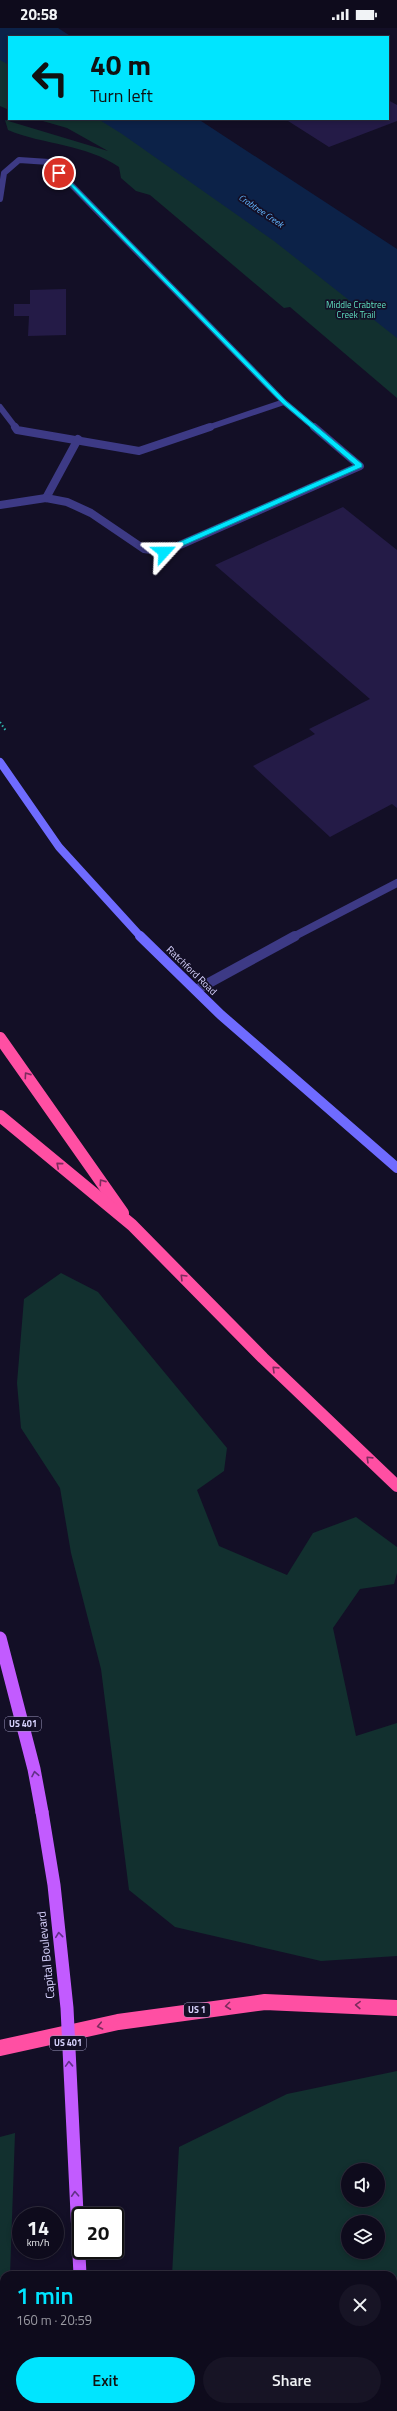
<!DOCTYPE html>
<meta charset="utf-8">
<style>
:root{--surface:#0e0b1c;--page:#171425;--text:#f1f3f6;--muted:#9b9ba3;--line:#2e2b3b;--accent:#00e5ff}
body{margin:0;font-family:"Titillium Web",sans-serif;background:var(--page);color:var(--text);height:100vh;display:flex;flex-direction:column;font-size:15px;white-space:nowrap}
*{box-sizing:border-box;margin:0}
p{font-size:13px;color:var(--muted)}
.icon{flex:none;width:22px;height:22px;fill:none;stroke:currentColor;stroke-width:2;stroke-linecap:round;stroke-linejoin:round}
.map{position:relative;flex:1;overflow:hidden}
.details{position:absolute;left:0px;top:2243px;width:397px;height:140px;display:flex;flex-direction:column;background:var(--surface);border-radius:12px 12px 0 0;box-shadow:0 2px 6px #0003,0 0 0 1px var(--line)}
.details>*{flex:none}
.banner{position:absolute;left:8px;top:8px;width:381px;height:84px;border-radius:0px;box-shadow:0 2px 6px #0003,0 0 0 1px var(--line);background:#00e5ff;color:#111;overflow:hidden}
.tools{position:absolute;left:341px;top:2135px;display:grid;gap:8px}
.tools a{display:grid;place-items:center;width:44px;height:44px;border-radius:50%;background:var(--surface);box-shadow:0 2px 6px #0003,0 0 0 1px var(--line);font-size:20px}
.speed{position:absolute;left:12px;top:2179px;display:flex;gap:8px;font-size:20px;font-weight:700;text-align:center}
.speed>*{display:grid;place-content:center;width:52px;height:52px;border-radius:50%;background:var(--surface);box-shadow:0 2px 6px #0003,0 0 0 1px var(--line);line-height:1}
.speed small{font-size:10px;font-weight:400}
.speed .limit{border:2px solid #111;border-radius:6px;background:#fff;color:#111}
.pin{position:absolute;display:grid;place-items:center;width:34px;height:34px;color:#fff;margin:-17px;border:2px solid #fff;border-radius:50%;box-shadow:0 1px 4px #0007}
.me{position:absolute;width:44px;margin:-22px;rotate:66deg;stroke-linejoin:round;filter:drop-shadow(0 0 3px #0008)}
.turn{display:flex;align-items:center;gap:14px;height:84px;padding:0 16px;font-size:18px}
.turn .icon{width:52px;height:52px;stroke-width:2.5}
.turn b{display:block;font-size:28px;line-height:34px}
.round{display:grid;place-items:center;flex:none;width:42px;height:42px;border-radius:21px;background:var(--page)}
.overview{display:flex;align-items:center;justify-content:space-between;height:68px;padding:0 16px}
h1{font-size:24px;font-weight:600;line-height:30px;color:var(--accent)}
.primary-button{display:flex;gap:8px;margin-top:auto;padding:8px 16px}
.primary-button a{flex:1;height:46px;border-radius:24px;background:var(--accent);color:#111;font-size:16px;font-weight:600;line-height:46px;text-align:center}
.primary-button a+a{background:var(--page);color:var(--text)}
.status{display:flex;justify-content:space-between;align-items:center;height:28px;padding:0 20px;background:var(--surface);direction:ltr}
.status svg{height:11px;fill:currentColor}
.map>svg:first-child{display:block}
.green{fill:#12302f;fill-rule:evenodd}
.water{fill:#0c2248}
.building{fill:#241b47}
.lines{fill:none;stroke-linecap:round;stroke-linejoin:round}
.path{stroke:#2fb8b0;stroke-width:2;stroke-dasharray:1.5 2.5;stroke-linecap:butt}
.lane-far2{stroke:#3d3a85;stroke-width:6}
.lane-far1{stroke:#3d3a85;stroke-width:8}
.lane{stroke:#3d3a85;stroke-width:10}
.secondary-far1{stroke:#6f6bff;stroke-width:8}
.secondary{stroke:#6f6bff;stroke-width:10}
.primary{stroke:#c25bff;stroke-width:13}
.highway-far1{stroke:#ff4fa3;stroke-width:12}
.highway{stroke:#ff4fa3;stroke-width:16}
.primary-bridge{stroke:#c25bff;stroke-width:13}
.oneway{stroke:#7d2c5e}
.oneway2{stroke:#623188}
.route{fill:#00e5ff;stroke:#0095a6}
.labels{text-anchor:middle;stroke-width:3.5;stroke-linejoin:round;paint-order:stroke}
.far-water-label{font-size:9px;font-style:italic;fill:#62b6ff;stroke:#130f26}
.far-park-label{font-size:9px;fill:#5fe0c0;stroke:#130f26}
.shield{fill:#130f26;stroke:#9e99be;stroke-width:1}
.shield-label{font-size:9px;font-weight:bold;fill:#d9d4ff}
.street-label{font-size:10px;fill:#d9d4ff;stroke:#130f26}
.near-street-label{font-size:12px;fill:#d9d4ff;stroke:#130f26}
</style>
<div class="status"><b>20:58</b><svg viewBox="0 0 49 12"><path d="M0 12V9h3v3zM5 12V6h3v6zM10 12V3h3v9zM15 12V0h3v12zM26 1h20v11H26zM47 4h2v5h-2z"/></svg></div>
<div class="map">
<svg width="397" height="2383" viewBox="0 0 397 2383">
<rect width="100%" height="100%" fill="#130f26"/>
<!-- green -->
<g class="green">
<path d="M0 3 9 11V82L0 78Z"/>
<path d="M36 91H139L397 260V370L290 279 284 280 150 167 136 163 121 150 119 139C86 116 44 117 8 102L5 92 108 123 67 100Z"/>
<path d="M61 1245 98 1264 227 1420 224 1443 197 1462 219 1518 287 1547 313 1505 356 1489 397 1519V1545L394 1556 360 1561 333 1600 356 1708 397 1695V1928L321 1933 175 1899 129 1862 101 1641 71 1525 60 1460 21 1400 17 1355 24 1271Z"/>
<path d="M397 2043V2282L393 2281V2247H172L179 2119 287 2066ZM348 2142H378V2172H348ZM348 2194H378V2224H348Z"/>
<path d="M15 2105 10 2247H4V2369L0 2377V2109Z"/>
</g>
<!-- water -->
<g class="water">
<path d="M0 0H58L72 9H9V37L0 32Z"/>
<path d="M98 91H198L397 221V310L274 213 122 106Z"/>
</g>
<!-- building -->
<g class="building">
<path d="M388 72 397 77V93L329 119 285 91H388Z"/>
<path d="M66 261V307L28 308 29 288H14V276H30V262Z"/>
<path d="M343 479 397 522V780L392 776 330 809 253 738 315 706 309 701 370 671 215 537Z"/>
</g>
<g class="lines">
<!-- path -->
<path class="path" d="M0 694 6 703"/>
<!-- lane-far2 -->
<g class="lane-far2">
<path d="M0 171 4 145 19 132 49 134 284 374 207 400"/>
<path d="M284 374 315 400"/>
<path d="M0 379 16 400"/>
</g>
<!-- lane-far1 -->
<g class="lane-far1">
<path d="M15 399 17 402 139 423 210 399"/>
<path d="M46 470 78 411"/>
<path d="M0 477 46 470 67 474 91 485 144 521 164 524 360 438 314 399"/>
<path d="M293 909 397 855"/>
</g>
<!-- lane -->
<path class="lane" d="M196 962 295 908"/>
<!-- secondary-far1 -->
<path class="secondary-far1" d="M0 734 59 819 141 909"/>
<!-- secondary -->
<path class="secondary" d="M140 908 221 987 397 1140"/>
<!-- primary -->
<g class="primary">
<path d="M0 1610 34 1741 42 1784"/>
<path d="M77 2379V2383"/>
</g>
<!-- highway-far1 -->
<g class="highway-far1">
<path d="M0 1010 123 1185"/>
<path d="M0 1088 132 1197 263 1330 397 1458"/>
</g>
<!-- highway -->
<path class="highway" d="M0 2020 118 1994 265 1974 397 1980"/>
<!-- primary-bridge -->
<path class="primary-bridge" d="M42 1784 54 1857 67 1980 80 2247"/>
</g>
<!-- one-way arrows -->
<defs><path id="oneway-chevron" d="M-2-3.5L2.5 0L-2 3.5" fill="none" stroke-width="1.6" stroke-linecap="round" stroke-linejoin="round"/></defs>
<g class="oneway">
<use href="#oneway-chevron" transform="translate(27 1047) rotate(-125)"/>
<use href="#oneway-chevron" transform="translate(59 1137) rotate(-140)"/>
<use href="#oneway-chevron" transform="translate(102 1154) rotate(-125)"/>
<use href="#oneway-chevron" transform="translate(183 1249) rotate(-135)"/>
<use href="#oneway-chevron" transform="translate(275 1341) rotate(-136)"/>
<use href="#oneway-chevron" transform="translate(369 1431) rotate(-136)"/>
<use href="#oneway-chevron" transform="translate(358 1977) rotate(-178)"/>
<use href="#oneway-chevron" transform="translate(228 1978) rotate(173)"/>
<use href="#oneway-chevron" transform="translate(100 1998) rotate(168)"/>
</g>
<g class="oneway2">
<use href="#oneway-chevron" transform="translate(35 1746) rotate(-101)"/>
<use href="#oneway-chevron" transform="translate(59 1907) rotate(-96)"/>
<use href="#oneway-chevron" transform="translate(69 2036) rotate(-92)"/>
<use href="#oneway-chevron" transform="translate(75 2166) rotate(-93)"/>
</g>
<!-- route -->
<path class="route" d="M57 144H61L286 373 362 436V439L166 525H161V522L355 437 282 375Z"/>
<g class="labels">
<!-- far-water labels -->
<g class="far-water-label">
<text transform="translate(261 183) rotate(34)" y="3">Crabtree Creek</text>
</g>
<!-- far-park labels -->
<g class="far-park-label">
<text x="356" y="280">Middle Crabtree<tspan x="356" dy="10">Creek Trail</tspan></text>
</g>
<!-- shield labels -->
<g class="shield">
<rect x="5" y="1689" width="36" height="14" rx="3"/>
<rect x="184" y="1975" width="26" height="14" rx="3"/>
<rect x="50" y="2008" width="36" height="14" rx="3"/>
</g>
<g class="shield-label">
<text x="23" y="1699">US 401</text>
<text x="197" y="1985">US 1</text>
<text x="68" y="2018">US 401</text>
</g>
<!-- street labels -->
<g class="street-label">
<text transform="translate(192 942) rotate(44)" y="4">Ratchford Road</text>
</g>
<!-- near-street labels -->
<g class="near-street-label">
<text transform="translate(46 1927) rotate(-96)" y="4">Capital Boulevard</text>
</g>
</g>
</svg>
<div class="tools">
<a><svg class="icon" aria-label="sound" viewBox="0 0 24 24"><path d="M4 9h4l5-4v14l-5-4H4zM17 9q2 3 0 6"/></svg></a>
<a><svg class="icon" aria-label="layers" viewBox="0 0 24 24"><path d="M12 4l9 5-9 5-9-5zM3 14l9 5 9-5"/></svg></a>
</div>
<div class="speed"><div>14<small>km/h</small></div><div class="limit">20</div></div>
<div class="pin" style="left:59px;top:145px;background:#d93025"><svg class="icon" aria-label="arrive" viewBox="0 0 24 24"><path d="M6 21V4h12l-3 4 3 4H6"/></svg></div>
<svg class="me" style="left:164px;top:524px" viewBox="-20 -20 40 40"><path d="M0-17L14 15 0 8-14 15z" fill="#00e5ff" stroke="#fff" stroke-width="4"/></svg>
<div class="banner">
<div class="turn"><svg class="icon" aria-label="left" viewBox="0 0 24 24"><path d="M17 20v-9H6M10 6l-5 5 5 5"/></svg><div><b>40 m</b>Turn left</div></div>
</div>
<section class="details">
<div class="overview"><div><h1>1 min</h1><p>160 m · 20:59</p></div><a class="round"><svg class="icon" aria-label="close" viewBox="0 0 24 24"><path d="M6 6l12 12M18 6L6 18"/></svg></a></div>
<div class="primary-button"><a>Exit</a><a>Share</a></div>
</section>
</div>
